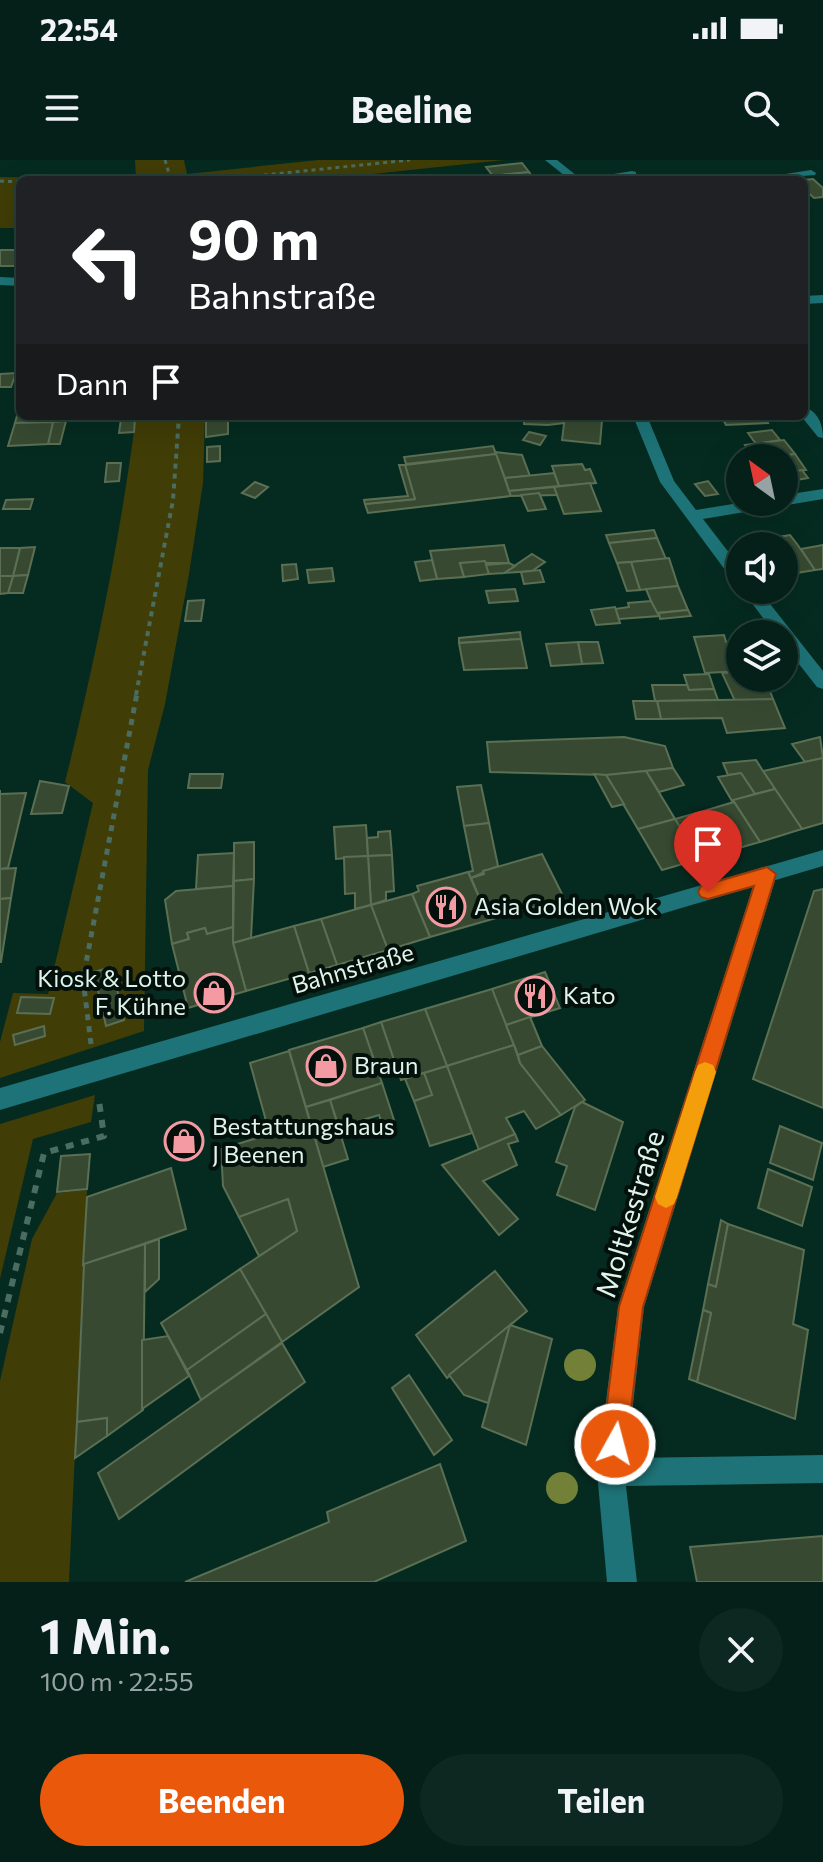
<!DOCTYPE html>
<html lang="de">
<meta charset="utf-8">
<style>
:root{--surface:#042018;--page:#0d2821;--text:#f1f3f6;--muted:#97a3a2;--line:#253e37;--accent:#ea580c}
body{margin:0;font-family:Commissioner,sans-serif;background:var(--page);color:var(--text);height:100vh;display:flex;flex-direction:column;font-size:30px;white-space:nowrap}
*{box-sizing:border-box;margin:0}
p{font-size:26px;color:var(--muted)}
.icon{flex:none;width:44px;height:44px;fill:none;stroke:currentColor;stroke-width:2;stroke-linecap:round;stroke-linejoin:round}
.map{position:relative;height:1422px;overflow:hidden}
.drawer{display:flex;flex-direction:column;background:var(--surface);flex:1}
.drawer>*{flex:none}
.banner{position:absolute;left:16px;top:16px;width:792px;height:244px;border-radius:12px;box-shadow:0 8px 32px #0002,0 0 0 2px var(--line);background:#202124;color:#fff;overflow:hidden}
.needle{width:52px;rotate:327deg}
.controls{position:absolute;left:726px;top:284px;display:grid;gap:16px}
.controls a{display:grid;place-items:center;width:72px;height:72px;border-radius:50%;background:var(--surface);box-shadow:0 8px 32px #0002,0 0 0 2px var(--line);font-size:40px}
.pin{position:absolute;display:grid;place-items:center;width:68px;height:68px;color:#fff;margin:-82px -34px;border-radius:50% 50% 50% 0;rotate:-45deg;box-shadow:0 0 8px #0007}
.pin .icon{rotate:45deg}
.me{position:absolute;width:88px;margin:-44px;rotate:7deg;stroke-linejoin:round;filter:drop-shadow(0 0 6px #0008)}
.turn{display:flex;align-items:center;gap:28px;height:168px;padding:0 40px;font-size:36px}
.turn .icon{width:104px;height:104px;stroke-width:2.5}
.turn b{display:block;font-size:56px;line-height:68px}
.then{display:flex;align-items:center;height:76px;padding:0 40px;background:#0003;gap:16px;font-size:30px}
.round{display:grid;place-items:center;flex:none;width:84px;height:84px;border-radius:42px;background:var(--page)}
.overview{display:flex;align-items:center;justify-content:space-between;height:136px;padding:0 40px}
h1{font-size:48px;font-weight:700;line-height:60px}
.primary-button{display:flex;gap:16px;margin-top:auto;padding:16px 40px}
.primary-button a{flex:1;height:92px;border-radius:48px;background:var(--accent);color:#fff;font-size:32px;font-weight:700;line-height:92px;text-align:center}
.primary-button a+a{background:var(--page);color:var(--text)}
.status{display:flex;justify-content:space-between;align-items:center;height:56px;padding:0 40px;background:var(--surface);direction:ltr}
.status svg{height:22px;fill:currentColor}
header{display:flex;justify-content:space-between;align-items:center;height:104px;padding:0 40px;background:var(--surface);font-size:36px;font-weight:700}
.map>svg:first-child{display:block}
.green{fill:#403d07}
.building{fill:#374a31;stroke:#5b6f54;stroke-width:2}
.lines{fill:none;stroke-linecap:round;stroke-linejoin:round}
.path-far3{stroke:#4b6c61;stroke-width:3;stroke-dasharray:4 4;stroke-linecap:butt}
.path-far2{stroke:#4b6c61;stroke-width:4;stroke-dasharray:5 5;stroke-linecap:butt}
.path-far1{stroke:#4b6c61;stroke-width:5;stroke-dasharray:6 6;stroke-linecap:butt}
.path{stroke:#4b6c61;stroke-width:6;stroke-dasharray:8 8;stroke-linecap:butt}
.service{fill:#1d7377;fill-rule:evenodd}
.minor{fill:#1d7377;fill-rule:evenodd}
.tertiary{fill:#1d7377;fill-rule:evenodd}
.tree{fill:#728038}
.route{fill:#ea580c;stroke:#983908;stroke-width:2}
.slow{fill:#f59e0b}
.labels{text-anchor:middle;stroke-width:8;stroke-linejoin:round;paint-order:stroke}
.poi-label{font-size:24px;fill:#e0f4eb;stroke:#03100b;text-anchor:start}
.street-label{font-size:24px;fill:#e0f4eb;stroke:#03100b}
.near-street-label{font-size:28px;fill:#e0f4eb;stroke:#03100b}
</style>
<div class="status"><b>22:54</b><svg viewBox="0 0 49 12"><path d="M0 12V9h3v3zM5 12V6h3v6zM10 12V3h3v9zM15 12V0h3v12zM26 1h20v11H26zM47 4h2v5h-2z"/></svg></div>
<header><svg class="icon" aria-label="menu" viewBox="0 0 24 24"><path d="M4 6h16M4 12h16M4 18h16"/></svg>Beeline<svg class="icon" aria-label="search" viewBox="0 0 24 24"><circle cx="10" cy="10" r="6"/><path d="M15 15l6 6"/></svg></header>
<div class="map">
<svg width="823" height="1422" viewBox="0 0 823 1422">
<rect width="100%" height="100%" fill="#052b20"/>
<!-- green -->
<g class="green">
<path d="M135 0H184L187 14 318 0H504L317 20H20V68H0V17L136 19Z"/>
<path d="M136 256H205L203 323 189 414 165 544 148 610 144 871 0 918V882L13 833 48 834 93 643 65 622C95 501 120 380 136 256Z"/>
<path d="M95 935 91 962 33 979 0 1119V964Z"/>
<path d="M87 1030 69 1422H0V1221L32 1079 57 1033Z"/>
</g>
<!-- building -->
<g class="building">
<path d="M522 3 529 12 493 16 486 7Z"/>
<path d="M529 12 534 20H495L493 16Z"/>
<path d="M813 19 823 28V37L814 38 804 29V20Z"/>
<rect x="0" y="90" width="20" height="16"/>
<path d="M16 213 11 227H0V214Z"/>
<path d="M20 245V256H55L53 262 15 263Z"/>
<path d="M206 256H228V274L206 277Z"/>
<path d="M524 256H520H565L564 263 548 265 524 264Z"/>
<path d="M565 256 602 260 600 284 562 280Z"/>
<path d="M721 256H765L768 263 726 265Z"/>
<path d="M121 259H135L134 272 119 273Z"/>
<path d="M66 261 60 284H48L53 262Z"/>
<path d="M53 262 48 284 8 286 15 263Z"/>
<path d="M772 270 780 280 756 284 748 273Z"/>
<path d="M529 272 546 276 540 285 523 280Z"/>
<path d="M784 280 795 294 748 298 745 293 750 292 745 285Z"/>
<path d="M220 286V301L207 302V287Z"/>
<path d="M493 286 496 294 406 304 404 297Z"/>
<path d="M495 292 522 295 530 316 505 318Z"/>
<path d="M496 294 511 336 368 353 365 344 415 339 405 305Z"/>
<path d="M795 294 806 310 784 313V298H771Z"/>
<path d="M107 303H121L119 321 105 322Z"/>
<path d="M582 304 585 310 590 309 596 323 559 326 552 306Z"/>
<path d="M399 305H405L415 339 365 344 364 340 408 336Z"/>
<path d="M802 310 808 318 784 322V313Z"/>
<path d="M554 313 559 326 509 331 505 318Z"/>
<path d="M708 321 718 334 705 336 695 324Z"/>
<path d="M255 322 268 327 255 338 242 333Z"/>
<path d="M590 323 601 351 564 354 554 327Z"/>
<path d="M554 327 557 335 511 336 509 331Z"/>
<path d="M539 333 546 349 528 351 521 335Z"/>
<path d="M33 339 30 349H3L6 340Z"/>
<path d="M654 370 657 378 609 383 606 375Z"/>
<path d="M790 375 797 384 815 410 784 415V386H755L752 381Z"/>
<path d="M657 378 666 399 617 403 609 383Z"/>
<path d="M504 385 509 403H460L464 417 437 419 430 391Z"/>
<path d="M823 385V409L815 410 801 389Z"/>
<path d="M35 387 28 415 13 416 20 388Z"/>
<path d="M0 388H20L13 416H0Z"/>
<path d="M532 394 545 402 532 411 504 413Z"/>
<path d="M669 398 678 426 640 430 631 402Z"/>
<path d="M432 400 437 419 420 421 415 402Z"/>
<path d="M485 401 489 414 464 417 460 403Z"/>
<path d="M631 402 640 430 627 431 617 403Z"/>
<path d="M509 403 515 406 504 413 489 414 486 405Z"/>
<path d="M296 404 298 419 283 421 282 405Z"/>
<path d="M332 408 334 421 309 423 307 410Z"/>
<path d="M540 410 544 422 524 424 521 412Z"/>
<path d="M28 415 23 433H8L13 416Z"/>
<path d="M0 416H13L8 433 0 434Z"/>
<path d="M678 426 688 450 656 453 646 429Z"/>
<path d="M515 429 518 441 489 443 486 431Z"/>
<path d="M204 440 201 461H185L188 441Z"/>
<path d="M651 441 659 456 619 459 615 449 629 447 628 443Z"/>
<path d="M615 447 620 463 596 465 591 450Z"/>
<path d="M688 450 691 456 660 459 659 453Z"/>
<path d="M520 472 521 479 459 483V478Z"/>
<path d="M724 475 726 482 740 481V511L705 513 694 477Z"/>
<path d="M521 479 527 508 464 510 459 483Z"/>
<path d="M578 482H598L603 503 582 504Z"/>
<path d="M578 482 582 504 551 506 546 484Z"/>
<path d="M740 512V518H765L773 539 735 541 722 513Z"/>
<path d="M709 514 714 529 689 530 684 515Z"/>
<path d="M652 525H687L689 530 714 529 718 540 655 541Z"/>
<path d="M773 539 785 568 727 573 722 558 661 559 657 541Z"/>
<path d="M633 541H657L661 559H636Z"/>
<path d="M624 577 665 586 673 608 606 615 490 612 487 582Z"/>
<path d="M820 577 823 598 805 602 792 584Z"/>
<path d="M823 598V663L802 669 763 611Z"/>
<path d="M756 600 763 611 775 629 755 634 741 613 728 615 723 603Z"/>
<path d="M673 608 684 625 659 632 646 611Z"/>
<path d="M646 611 675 659 638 669 606 615Z"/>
<path d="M741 613 755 634 732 641 718 617Z"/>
<path d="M190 614H223L221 628H188Z"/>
<path d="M594 614 606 615 624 644 612 647Z"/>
<path d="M40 621 69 626 62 653 31 654Z"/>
<path d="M481 625 489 663 464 666 457 627Z"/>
<path d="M775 629 802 669 760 682 733 640Z"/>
<path d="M0 630V634L26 633 8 708 0 709Z"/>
<path d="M734 642 760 682 725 692 700 652Z"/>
<path d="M700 652 725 692 707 697 690 670 683 672 675 659Z"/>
<path d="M675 659 683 672 690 670 707 697 662 710 638 669Z"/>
<path d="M489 663 498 706 471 718 468 712 473 711 464 666Z"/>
<path d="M366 665 368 696 336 699 334 667Z"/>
<path d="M390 671 392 695 368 696 367 678 378 677V672Z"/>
<path d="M254 682V719L234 721V683Z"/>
<path d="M234 693 233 726 196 729 198 695Z"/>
<path d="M542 694 564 738 489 760 471 718 484 714 483 711Z"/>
<path d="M392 695 394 731 386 732V740L371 745 368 696Z"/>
<path d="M368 696 371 745 355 749V733L345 734 344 697Z"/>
<path d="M16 708 11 738 0 739V709Z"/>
<path d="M468 712 489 760 430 777 412 734 419 731 417 726Z"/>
<path d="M254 719 251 778 233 783 234 721Z"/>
<path d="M233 726V767L207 774 205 768 187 773 189 779 172 784 165 740 176 731Z"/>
<path d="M823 729V948L753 919 814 731Z"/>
<path d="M412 734 430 777 388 790 371 745Z"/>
<path d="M11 738 1 802H0V739Z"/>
<path d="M371 745 388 790 337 805 321 759Z"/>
<path d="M321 759 337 805 309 813 294 766Z"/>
<path d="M294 766 309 813 246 831 233 783Z"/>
<path d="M233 767V783L246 831 188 848 172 784 189 779 187 773 205 768 207 774Z"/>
<path d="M112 807 124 860 106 866 94 812Z"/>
<path d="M545 812 560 848 506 865 492 829Z"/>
<path d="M492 829 514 885 447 906 425 849Z"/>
<path d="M21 837 54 838 50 854 17 853Z"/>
<path d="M425 849 447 906 401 920 381 862Z"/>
<path d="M530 857 542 886 518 895 506 865Z"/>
<path d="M381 862 397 909 379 915 363 868Z"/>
<path d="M44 866 45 876 15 885 13 875Z"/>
<path d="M363 868 382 923 306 947 289 890Z"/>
<path d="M514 885 520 903 561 955 536 969 524 951 506 958 515 974 479 990 447 906Z"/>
<path d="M542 886 585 940 561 955 520 903 518 895Z"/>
<path d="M289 891 310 962 270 975 250 903Z"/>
<path d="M447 906 472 973 430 986 414 941 432 935 424 913Z"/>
<path d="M424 913 432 935 414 941 405 919Z"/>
<path d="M382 923 394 960 382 964 379 955 339 967 330 940Z"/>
<path d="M330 940 348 999 323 1007 306 947Z"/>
<path d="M582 942 623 962 595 1050 557 1035 567 1006 556 1002 575 947Z"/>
<path d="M310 962 359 1127 282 1182 240 1109 297 1071 288 1039 239 1057 223 1026 221 989Z"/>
<path d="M780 966 822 983 813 1020 770 1003Z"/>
<path d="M515 974 518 981 508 984 517 1005 483 1021 518 1059 499 1075 442 1005Z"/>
<path d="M90 994 87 1029 57 1032 61 996Z"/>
<path d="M171 1008 186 1069 83 1105 87 1037Z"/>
<path d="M768 1009 812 1027 802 1066 758 1048Z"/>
<path d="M288 1039 297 1071 259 1096 239 1057Z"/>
<path d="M721 1060 728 1064 716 1127 708 1124Z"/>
<path d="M728 1064 804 1090 793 1164 808 1170 795 1259 697 1222 711 1153 703 1150 708 1124 716 1127Z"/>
<path d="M159 1079V1119L145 1132V1084Z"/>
<path d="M145 1084 143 1250 107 1276V1258L77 1262 84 1104Z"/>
<path d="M240 1109 266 1154 187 1210 161 1163Z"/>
<path d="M495 1111 527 1151 447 1218 416 1175Z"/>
<path d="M703 1150 711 1153 697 1222 689 1219Z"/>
<path d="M266 1154 282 1182 201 1240 187 1210Z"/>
<path d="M510 1165 488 1243 464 1235 449 1215Z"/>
<path d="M510 1165 552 1179 526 1285 482 1267Z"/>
<path d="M168 1176 189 1216 142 1249V1180Z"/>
<path d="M282 1183 305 1222 119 1359 98 1313Z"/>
<path d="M409 1215 452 1280 434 1295 392 1228Z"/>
<path d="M107 1258V1276L75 1298 77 1262Z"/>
<path d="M440 1304 466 1381 374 1422H185L329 1362 327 1352Z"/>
<path d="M823 1376V1422H697L690 1387Z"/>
</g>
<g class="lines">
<!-- path-far3 -->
<g class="path-far3">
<path d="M165 0 171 20"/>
<path d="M216 20 410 0"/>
<path d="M0 21 20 22"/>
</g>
<!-- path-far2 -->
<path class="path-far2" d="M136 535 173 340 179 256"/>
<!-- path-far1 -->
<path class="path-far1" d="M91 884 83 819 137 533"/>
<!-- path -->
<path class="path" d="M0 1173 44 993 104 976 99 941"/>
<!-- service -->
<g class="service">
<path d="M811 10 816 13 815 15 748 20Z"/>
<path d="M632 11 636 12V16L577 20Z"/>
</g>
<!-- minor -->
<g class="minor">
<path d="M545 0H557L582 20H570Z"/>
<path d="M0 117 20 118V126L0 125Z"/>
<path d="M823 135V143L804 144V136Z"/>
<path d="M804 247C818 251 823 265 823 278L818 277 801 256H804Z"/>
<path d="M633 256H647L674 321 696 350 745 342H784V335L823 329V339L703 359 740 407V423L734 422 660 322Z"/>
<path d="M742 430H759L823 511V529L817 527 784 485V474H775Z"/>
<path d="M767 706 774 708 777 714 644 1147 627 1298 823 1295V1323L626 1326 637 1422H607L597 1312 618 1147 757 714 760 708Z"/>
</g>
<!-- tertiary -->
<path class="tertiary" d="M823 690V706L0 950V928Z"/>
</g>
<!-- trees -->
<g class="tree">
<circle cx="580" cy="1205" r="16"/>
<circle cx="562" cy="1328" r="16"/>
</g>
<!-- route -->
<path class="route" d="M767 707 776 714 643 1147 627 1284 623 1293 615 1297 606 1293 602 1284 619 1147 754 726 708 739 701 737 698 732 701 726Z"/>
<!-- slow -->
<path class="slow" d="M705 902 713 905 716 912 677 1037 674 1044 666 1048 658 1044 655 1037 695 912 698 905Z"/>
<!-- icons -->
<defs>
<symbol id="restaurant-ring" viewBox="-11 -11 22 22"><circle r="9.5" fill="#03100b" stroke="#f49aa3" stroke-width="1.5"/><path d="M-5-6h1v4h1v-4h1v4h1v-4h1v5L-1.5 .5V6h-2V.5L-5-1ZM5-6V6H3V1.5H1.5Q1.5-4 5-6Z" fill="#f49aa3"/></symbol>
<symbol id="shop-ring" viewBox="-11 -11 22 22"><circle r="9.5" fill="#03100b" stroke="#f49aa3" stroke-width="1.5"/><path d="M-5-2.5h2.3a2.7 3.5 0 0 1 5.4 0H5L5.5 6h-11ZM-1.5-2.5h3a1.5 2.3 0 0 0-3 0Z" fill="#f49aa3"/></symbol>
</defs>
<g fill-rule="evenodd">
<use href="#restaurant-ring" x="424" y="725" width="44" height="44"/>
<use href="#shop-ring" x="192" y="811" width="44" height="44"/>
<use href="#restaurant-ring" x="513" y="814" width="44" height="44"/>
<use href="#shop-ring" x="304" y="884" width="44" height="44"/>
<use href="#shop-ring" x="162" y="959" width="44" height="44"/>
</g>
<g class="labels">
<!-- poi labels -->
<g class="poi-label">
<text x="474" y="755">Asia Golden Wok</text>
<text x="186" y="827" text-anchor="end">Kiosk &amp; Lotto<tspan x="186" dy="28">F. Kühne</tspan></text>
<text x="563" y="844">Kato</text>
<text x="354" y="914">Braun</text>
<text x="212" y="975">Bestattungshaus<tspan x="212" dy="28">J Beenen</tspan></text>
</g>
<!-- street labels -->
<g class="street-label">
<text transform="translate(353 809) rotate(-16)" y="8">Bahnstraße</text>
</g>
<!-- near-street labels -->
<g class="near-street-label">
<text transform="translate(630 1054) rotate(-73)" y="10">Moltkestraße</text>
</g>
</g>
</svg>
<div class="controls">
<a><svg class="needle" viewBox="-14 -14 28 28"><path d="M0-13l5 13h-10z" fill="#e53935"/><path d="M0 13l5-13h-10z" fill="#97a3a2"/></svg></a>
<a><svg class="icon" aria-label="sound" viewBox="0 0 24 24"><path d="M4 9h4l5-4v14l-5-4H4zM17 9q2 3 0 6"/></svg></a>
<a><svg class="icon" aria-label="layers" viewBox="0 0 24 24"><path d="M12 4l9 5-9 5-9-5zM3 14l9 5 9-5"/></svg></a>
</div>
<div class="pin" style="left:708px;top:732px;background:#d93025"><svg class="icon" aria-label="arrive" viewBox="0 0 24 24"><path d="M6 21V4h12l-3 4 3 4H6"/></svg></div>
<svg class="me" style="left:615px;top:1284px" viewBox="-20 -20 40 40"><circle r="17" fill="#ea580c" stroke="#fff" stroke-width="3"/><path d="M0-11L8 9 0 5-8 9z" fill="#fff"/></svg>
<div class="banner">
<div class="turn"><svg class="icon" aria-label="left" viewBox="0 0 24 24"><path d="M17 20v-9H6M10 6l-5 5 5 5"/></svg><div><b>90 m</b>Bahnstraße</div></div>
<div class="then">Dann<svg class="icon" aria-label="arrive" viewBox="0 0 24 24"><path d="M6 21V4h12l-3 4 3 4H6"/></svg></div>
</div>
</div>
<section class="drawer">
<div class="overview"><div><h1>1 Min.</h1><p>100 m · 22:55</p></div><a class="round"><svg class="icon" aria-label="close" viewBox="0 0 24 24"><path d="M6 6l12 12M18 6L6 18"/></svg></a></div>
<div class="primary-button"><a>Beenden</a><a>Teilen</a></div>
</section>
